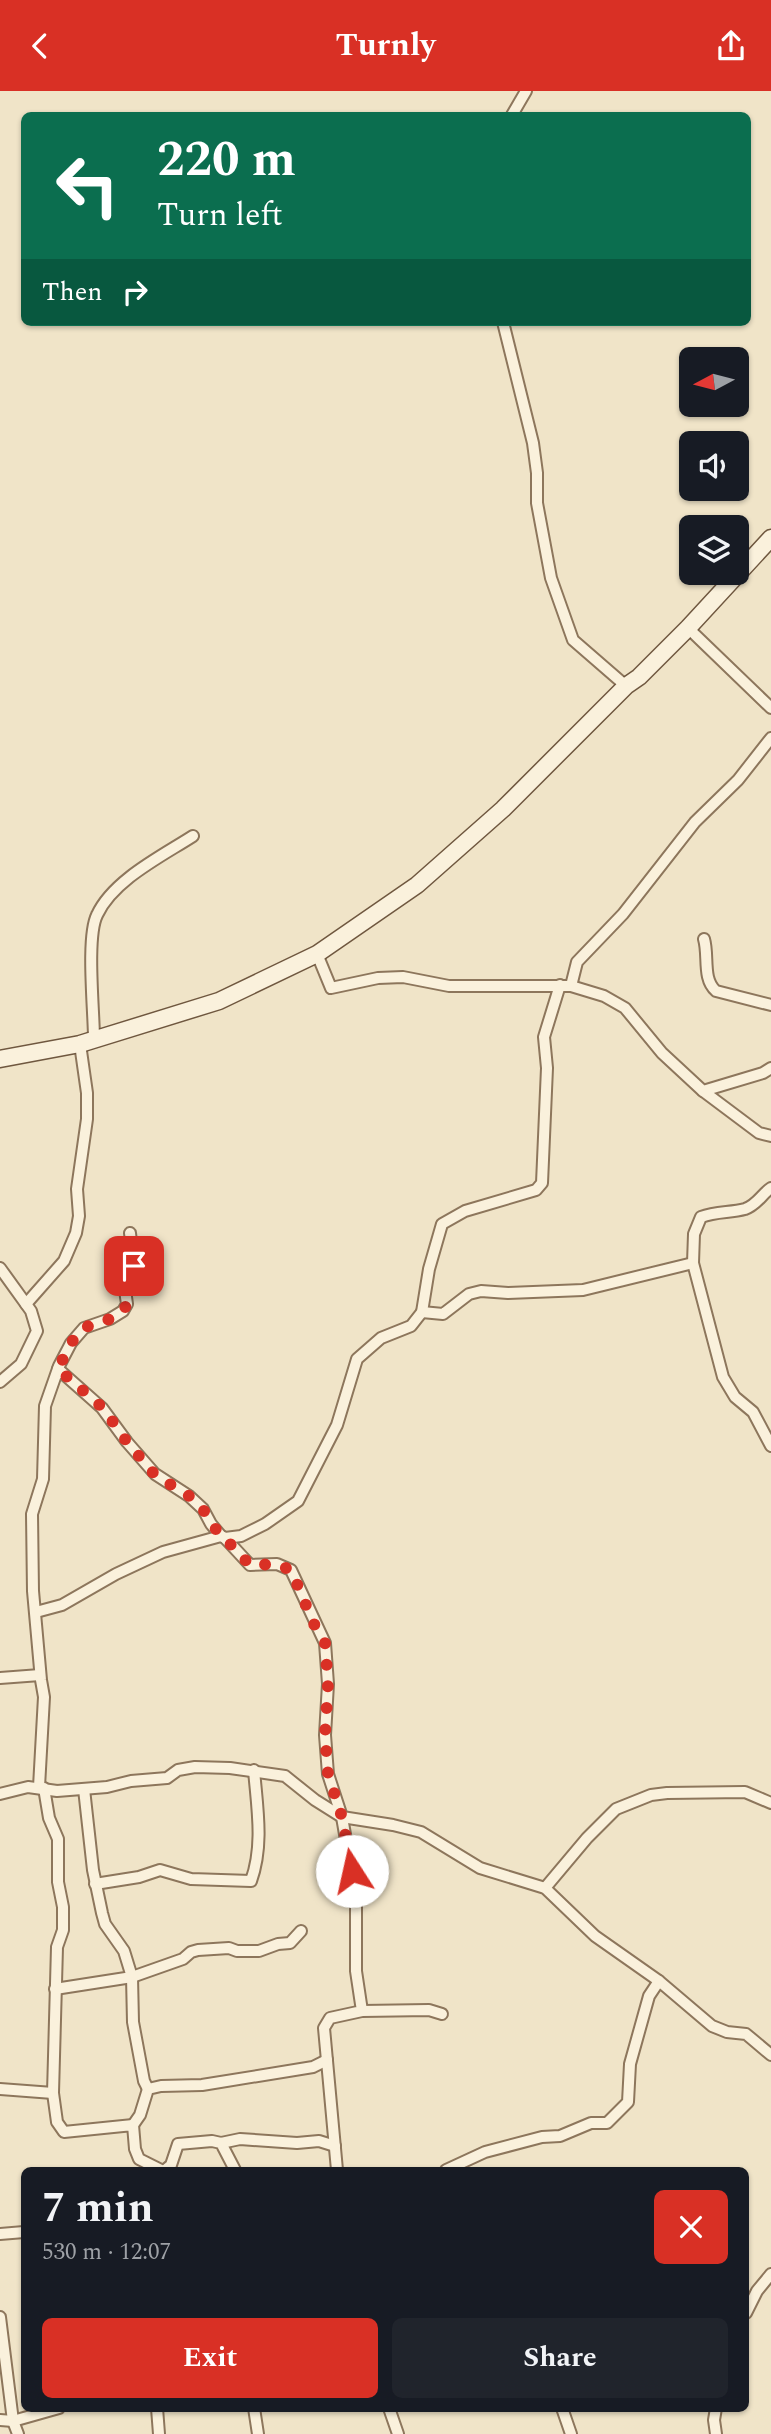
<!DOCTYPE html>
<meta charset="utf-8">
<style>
:root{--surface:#171b24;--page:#20242c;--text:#f1f3f6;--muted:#9ea1a6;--accent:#d93025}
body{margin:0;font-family:Spectral,serif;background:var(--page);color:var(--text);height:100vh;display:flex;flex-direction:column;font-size:26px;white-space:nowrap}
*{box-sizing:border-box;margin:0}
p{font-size:23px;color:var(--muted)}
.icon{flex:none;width:38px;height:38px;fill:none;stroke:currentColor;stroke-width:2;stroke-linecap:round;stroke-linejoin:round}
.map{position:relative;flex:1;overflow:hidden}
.side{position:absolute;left:21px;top:2076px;width:728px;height:245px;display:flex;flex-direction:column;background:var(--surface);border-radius:10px;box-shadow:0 2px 5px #0004}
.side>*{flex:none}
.guide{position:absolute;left:21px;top:21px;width:730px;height:214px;border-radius:10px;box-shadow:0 2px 5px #0004;background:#0b6e4f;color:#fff;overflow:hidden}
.needle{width:46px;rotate:263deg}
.controls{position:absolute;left:679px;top:256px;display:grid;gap:14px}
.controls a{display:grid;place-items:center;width:70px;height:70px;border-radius:10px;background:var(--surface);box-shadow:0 2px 5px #0004;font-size:35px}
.pin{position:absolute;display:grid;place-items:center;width:60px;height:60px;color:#fff;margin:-30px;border-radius:14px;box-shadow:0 4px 10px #0006}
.me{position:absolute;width:77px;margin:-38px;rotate:350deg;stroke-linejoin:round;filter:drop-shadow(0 0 5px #0008)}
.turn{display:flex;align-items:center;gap:24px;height:147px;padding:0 21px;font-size:32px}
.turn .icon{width:91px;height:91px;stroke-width:2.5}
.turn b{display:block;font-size:49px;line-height:60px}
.then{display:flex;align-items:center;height:66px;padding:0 21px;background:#0003;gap:14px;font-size:26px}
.round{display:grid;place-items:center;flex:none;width:74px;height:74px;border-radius:10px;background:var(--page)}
.head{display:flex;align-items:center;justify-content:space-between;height:119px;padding:0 21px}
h1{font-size:42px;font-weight:700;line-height:52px}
.cta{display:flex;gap:14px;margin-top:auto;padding:14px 21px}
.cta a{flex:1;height:80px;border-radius:10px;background:var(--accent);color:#fff;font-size:28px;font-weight:700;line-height:80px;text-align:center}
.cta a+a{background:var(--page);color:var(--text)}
header{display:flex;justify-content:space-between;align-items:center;height:91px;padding:0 21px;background:var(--accent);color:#fff;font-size:32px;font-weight:700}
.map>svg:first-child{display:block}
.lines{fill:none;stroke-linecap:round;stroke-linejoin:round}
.street-casing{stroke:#8d765c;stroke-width:14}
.secondary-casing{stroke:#6f573f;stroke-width:19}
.street{stroke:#faf1dc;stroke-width:10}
.secondary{stroke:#faf1dc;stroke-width:16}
.route{stroke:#d93025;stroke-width:12;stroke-dasharray:0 21.6}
</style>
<header><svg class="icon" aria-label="back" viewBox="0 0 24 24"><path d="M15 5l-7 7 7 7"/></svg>Turnly<svg class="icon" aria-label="share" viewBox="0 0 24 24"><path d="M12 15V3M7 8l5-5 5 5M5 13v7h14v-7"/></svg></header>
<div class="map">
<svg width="771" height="2343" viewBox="0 0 771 2343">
<rect width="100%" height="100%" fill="#f0e4c8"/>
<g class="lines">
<defs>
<g id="street">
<path d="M512 24 526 0"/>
<path d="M503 231 533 352 537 382V412L551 487 573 549 626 595"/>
<path d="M688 537 771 617"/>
<path d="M704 848C709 865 702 888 716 900L771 914"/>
<path d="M317 863 331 897 378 887 403 886 449 895H571L604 905 625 917 662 962 703 1000 763 982 771 977"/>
<path d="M571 895 577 871 623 823 695 731 738 689 771 647"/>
<path d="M94 948C94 920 86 846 97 824 113 789 162 765 193 745"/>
<path d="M703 1000 759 1042 771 1045"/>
<path d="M771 1097C762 1103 757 1114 745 1118 730 1122 716 1120 701 1126L694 1143 693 1172 723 1286 735 1306 753 1321 771 1355"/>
<path d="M0 1177 31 1220 37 1240 21 1273 0 1291"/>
<path d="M26 1213 64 1170 76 1142 79 1125 77 1098 87 1028V1002L80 953"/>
<path d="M422 1221 443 1223 469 1203 481 1200 508 1202 583 1199 693 1172"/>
<path d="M58 1278 102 1317 127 1351 155 1383 189 1405 203 1418 211 1433 221 1445"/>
<path d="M225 1447 250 1474 277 1473 291 1479 325 1552 328 1593 325 1644 328 1683 342 1726 356 1807V1880L362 1920 330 1927 324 1937 337 2079"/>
<path d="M36 1521 62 1514 116 1483 163 1461 221 1445 225 1447 241 1445 265 1433 298 1410 337 1334 357 1268 381 1247 411 1235 422 1221 429 1178 442 1133 465 1120 536 1099 542 1092 547 977 544 946 560 894"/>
<path d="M0 1587 40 1584"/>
<path d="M39 1696 44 1606 41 1589 33 1500 32 1423 43 1388 45 1315 59 1275 71 1252 84 1237 110 1228 123 1220 127 1213 125 1199 134 1175 130 1142"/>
<path d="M44 1697 49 1727 58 1748V1791L63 1816V1839L57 1856 53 2002 57 2031 64 2041 133 2034 135 2058 139 2068 161 2079"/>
<path d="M84 1698 93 1779 102 1822 105 1833 124 1860 132 1886 133 1931 144 1990 148 1998"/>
<path d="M0 1703 28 1696 57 1700 107 1696 131 1690 167 1687 178 1679 195 1676 230 1677 285 1685 315 1709 342 1726 393 1734 421 1741 480 1777 545 1797 595 1845 659 1890"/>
<path d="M95 1793 139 1786 160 1779 191 1788 251 1790C264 1754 257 1716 254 1679"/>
<path d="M545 1797 587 1747 616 1718 651 1704 667 1702 745 1701 771 1712"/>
<path d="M55 1898 132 1886 183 1868 191 1861 198 1859 229 1857 237 1860H259L278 1853 290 1852 301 1840"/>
<path d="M362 1920 429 1919 442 1923"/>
<path d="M0 1998 53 2002"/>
<path d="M133 2034 140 2024 148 1998 161 1995 202 1994 313 1976 327 1969"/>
<path d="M221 2052 240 2048 297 2052 319 2050 335 2055"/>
<path d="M165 2079 171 2074 178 2053 212 2050 221 2052 235 2079"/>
<path d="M446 2079 485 2061 542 2046 560 2045 591 2032H607L628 2011 630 1973 649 1905 659 1890 712 1935 727 1941 746 1943 771 1964"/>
<path d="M0 2143 24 2141"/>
<path d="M746 2222 757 2200 771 2183"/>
<path d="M0 2226 13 2330 18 2343"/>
<path d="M157 2317 159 2343"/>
<path d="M254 2317 258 2343"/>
<path d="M389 2317 398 2343"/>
<path d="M562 2317 571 2343"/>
<path d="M716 2317 714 2329 716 2343"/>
<path d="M0 2329 13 2330 59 2317"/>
</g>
<path id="secondary" d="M0 968 80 953 219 910 317 863 417 794 503 718 626 595 639 586 688 537 771 447"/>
</defs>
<!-- street casing -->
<use href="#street" class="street-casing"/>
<!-- secondary casing -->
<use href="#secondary" class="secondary-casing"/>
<!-- street -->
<use href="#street" class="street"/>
<!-- secondary -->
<use href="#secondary" class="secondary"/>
</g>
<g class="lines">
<!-- route -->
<path class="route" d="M134 1175 125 1199 127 1213 123 1220 110 1228 83 1237 71 1252 58 1278 103 1317 127 1351 155 1384 189 1405 203 1418 211 1433 250 1474 276 1473 291 1479 314 1533 325 1552 328 1593 325 1644 328 1683 342 1726 352 1780"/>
</g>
</svg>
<div class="controls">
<a><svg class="needle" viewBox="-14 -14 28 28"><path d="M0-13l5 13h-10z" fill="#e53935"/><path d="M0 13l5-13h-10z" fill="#9ea1a6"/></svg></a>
<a><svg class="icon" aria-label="sound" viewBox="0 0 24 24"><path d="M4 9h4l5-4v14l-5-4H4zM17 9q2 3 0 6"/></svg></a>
<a><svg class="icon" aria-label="layers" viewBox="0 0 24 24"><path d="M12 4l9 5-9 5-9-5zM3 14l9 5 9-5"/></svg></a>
</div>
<div class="pin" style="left:134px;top:1175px;background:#d93025"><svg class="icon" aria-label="arrive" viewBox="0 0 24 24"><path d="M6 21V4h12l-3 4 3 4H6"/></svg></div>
<svg class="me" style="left:352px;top:1780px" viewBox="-20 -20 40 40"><circle r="19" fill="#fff"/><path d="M0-13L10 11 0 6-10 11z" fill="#d93025"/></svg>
<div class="guide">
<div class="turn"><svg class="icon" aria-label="left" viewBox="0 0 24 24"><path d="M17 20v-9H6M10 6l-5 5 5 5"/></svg><div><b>220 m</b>Turn left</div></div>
<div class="then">Then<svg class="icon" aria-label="right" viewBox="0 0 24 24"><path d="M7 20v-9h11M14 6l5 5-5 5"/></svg></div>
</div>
<section class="side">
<div class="head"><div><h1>7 min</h1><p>530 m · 12:07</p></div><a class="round" style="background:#d93025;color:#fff"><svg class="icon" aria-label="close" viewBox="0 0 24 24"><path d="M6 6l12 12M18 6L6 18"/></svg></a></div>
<div class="cta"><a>Exit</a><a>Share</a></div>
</section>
</div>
